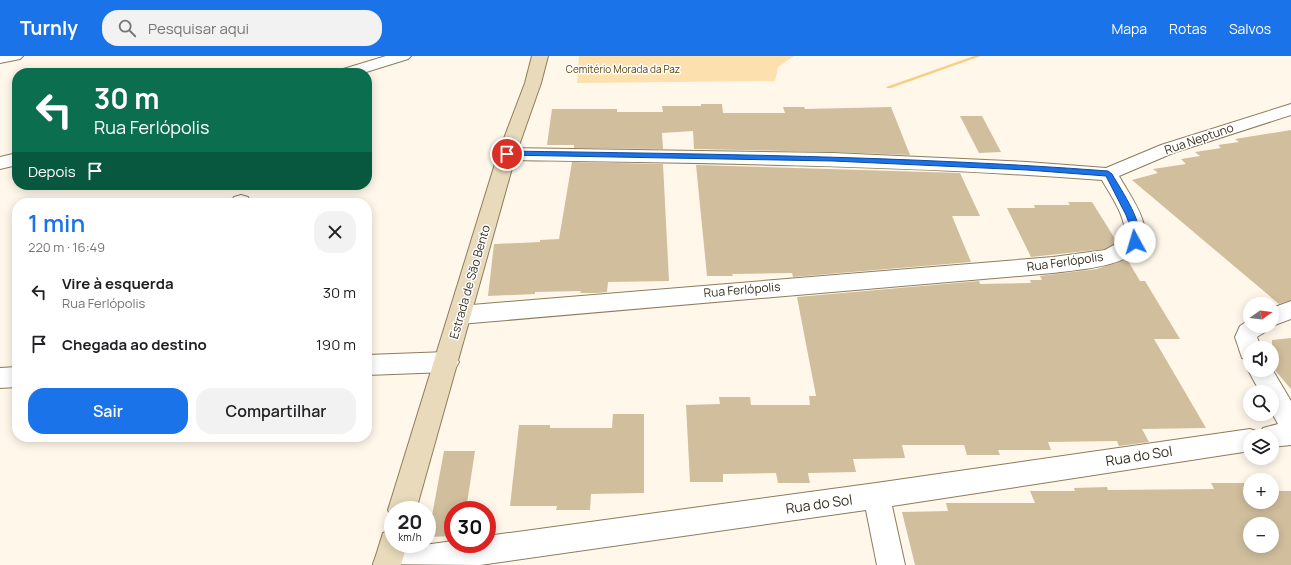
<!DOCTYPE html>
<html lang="pt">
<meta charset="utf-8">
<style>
:root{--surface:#fff;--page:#f2f2f2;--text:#202124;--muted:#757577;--accent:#1a73e8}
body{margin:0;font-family:Manrope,sans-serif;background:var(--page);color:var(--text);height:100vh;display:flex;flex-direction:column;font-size:15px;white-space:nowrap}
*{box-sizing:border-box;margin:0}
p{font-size:13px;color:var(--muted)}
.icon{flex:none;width:22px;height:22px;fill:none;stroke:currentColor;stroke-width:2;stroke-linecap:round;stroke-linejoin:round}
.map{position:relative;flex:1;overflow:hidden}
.side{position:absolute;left:12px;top:142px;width:360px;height:244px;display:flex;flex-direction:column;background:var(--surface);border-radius:16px;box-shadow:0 2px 10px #0003}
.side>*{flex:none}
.hud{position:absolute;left:12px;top:12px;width:360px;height:122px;border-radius:16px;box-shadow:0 2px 10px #0003;background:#0b6e4f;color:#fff;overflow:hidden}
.needle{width:26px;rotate:76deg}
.buttons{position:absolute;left:1243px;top:241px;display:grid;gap:8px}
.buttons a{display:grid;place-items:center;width:36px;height:36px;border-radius:50%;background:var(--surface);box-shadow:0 2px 10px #0003;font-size:20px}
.speed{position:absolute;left:384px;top:445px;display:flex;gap:8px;font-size:20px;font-weight:700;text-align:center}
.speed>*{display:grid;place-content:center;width:52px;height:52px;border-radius:50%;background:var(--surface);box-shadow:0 2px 10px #0003;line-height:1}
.speed small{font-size:10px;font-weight:400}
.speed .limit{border:6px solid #d22;background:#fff;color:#111}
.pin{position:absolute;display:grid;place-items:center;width:34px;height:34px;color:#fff;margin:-17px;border:2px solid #fff;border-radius:50%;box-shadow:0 1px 4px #0007}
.me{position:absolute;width:44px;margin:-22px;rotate:354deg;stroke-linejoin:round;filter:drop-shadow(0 0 3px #0008)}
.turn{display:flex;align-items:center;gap:14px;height:84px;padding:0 16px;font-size:18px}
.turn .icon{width:52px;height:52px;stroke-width:2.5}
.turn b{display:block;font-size:28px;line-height:34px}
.then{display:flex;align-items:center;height:38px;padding:0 16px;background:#0003;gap:8px;font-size:15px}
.round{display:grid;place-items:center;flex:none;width:42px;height:42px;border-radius:16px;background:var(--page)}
.head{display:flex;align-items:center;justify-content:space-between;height:68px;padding:0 16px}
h1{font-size:24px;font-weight:600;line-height:30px;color:var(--accent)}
.primary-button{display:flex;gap:8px;margin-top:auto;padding:8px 16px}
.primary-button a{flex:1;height:46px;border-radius:16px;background:var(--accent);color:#fff;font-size:16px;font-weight:600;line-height:46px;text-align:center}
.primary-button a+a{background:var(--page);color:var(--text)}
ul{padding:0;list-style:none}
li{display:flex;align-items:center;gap:12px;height:52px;padding:0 16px}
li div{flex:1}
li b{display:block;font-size:15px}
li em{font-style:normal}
header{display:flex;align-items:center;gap:24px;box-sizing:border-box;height:56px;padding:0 20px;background:var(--accent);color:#fff}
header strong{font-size:19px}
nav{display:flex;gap:22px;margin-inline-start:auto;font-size:14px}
.search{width:280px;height:36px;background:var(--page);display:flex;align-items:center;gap:10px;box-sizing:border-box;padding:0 14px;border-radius:16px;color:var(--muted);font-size:15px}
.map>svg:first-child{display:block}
.green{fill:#fce0ad}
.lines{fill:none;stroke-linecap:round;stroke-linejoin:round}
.stream{fill:#f6cf86;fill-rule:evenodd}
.building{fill:#d0be9d;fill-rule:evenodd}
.street-casing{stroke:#8d7c5c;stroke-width:2}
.secondary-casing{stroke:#8d7c5c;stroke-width:2}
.street{fill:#fff;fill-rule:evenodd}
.secondary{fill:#e8dabb;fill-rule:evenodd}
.route{fill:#1a73e8;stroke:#114b97}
.labels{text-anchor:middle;stroke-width:3;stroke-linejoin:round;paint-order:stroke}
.far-park-label{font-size:10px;fill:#5b4104;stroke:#fff}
.street-label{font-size:12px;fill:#393224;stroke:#fff}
.near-street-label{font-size:14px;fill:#393224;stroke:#fff}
</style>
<header>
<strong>Turnly</strong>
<div class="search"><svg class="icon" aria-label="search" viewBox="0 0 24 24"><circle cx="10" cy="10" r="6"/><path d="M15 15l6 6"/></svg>Pesquisar aqui</div>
<nav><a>Mapa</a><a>Rotas</a><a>Salvos</a></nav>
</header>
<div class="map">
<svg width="1291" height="509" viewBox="0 0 1291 509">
<rect width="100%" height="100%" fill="#fff7ea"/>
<!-- green -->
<path class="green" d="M579 0H794L778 11 775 25 577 27Z"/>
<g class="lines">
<!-- stream -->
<path class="stream" d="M974 0H981L891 32H887L886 31Z"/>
</g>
<!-- building -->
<g class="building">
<path d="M701 48H722L723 57H785L783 51H804L805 53 891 51 910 99 833 96 694 93 693 75 662 77 663 93 574 92V89H547L552 53H617V56H663L662 50H701Z"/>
<path d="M960 60H982L1001 96 979 97Z"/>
<path d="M1291 74V244L1279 248 1132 124 1158 117 1153 113 1186 108 1181 103 1200 100 1195 96 1221 92 1218 89 1239 86 1235 83Z"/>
<path d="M572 106 663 108 669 225 608 226 607 236 597 237H580L581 235 535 236V238L488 240 494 188 540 186V184L559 183Z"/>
<path d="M696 109 960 117 980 160H952L971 206 793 221 792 217 732 218 733 220H707Z"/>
<path d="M1068 146H1092L1117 186 1105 193 1031 201 1007 152H1035L1034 149H1070Z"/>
<path d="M1127 203 1140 225H1145L1180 283H1154L1206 372 1142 373 1149 386 1119 390 1117 385 1048 386 1051 394H998L1000 399H967L964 389H902L905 402 853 403 856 416 808 417 810 427H778L776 417 723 418V426H690L686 349 720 348 719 341H750L751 349H810L809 340H816L797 241 979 225 980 228 1031 227 1030 224H1042L1040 220 1097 213Z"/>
<path d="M1291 282V333L1272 311V284Z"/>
<path d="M613 358H644V437L591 438 590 454H556L557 450H510L519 369H550V372H612Z"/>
<path d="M444 395H475L466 454H453V480L428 481Z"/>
<path d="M1211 427H1244L1250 436V446H1272V435H1291V509H915L902 456 948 455 946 447H1035L1030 435H1075L1074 432 1107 431 1108 434 1214 433ZM1250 468H1272V490H1250Z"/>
</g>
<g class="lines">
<defs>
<g id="street">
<path d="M0 0H23L20 3 0 7Z"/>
<path d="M386 0H411L408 3 363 17H338L340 14Z"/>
<path d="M1291 48V59L1173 97 1119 120C1128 136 1140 152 1144 169 1154 211 1080 213 1053 217L460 268 452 265 449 259 452 253 460 250 1053 201 1105 194 1125 183C1127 161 1112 142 1102 124 904 109 706 107 507 104L501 102 498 98 501 94 507 92 833 97 1027 106 1106 112 1161 89Z"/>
<path d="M17 97V109L0 113V101Z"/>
<path d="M241 139 248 141 250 147H230L234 141Z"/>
<path d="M1291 245V263L1272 270V252Z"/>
<path d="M1250 263V270H1268L1265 276 1257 281 1261 292H1250V304L1242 302 1235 281 1240 270Z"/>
<path d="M447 296 455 299 459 306 455 313 447 316 367 319V299Z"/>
<path d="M1250 310V314L1272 313 1291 345V389L1272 391V380H1250V395L892 450 905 509H877L866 454 480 509 373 508 377 498 387 494 453 485V488H487V480L876 427 1250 373 1259 376 1260 378 1263 372 1278 368 1272 357V336H1260L1248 314Z"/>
<path d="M17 311V331L0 332V312Z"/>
</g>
<g id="secondary">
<path d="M532 0H548L541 27 516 98 416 454H393V463L388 454 498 98 525 27Z"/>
<path d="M393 473V488H407L401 509H373L383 477Z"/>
</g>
</defs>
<!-- street casing -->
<use href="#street" class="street-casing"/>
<!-- secondary casing -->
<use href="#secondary" class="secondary-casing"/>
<!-- street -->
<use href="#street" class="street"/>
<!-- secondary -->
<use href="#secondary" class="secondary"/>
</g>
<!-- route -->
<path class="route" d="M507 95C707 98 908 100 1108 115L1112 118C1121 134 1147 171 1138 188H1132L1133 178 1126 159 1106 120 1027 114 833 105 504 99V96Z"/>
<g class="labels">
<!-- far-park labels -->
<g class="far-park-label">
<text x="623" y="17">Cemitério Morada da Paz</text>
</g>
<!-- street labels -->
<g class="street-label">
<text transform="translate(1199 83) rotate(-19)" y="4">Rua Neptuno</text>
<text transform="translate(1065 206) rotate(-8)" y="4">Rua Ferlópolis</text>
<text transform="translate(470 226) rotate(-74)" y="4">Estrada de São Bento</text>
<text transform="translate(742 234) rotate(-5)" y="4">Rua Ferlópolis</text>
</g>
<!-- near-street labels -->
<g class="near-street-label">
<text transform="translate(1139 400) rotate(-9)" y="5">Rua do Sol</text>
<text transform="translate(819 448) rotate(-8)" y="5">Rua do Sol</text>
</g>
</g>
</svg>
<div class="buttons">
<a><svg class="needle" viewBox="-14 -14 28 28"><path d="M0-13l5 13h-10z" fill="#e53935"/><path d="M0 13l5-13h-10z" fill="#757577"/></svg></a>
<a><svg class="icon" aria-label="sound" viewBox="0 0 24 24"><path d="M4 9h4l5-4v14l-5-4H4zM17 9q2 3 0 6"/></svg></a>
<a><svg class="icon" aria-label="search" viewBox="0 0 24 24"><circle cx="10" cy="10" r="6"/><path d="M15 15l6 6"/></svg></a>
<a><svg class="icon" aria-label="layers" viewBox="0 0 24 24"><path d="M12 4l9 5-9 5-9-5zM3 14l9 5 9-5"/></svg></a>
<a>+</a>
<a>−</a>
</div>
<div class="speed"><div>20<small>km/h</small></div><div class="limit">30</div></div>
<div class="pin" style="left:507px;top:98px;background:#d93025"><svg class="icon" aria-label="arrive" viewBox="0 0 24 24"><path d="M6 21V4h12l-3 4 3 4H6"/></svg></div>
<svg class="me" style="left:1135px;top:186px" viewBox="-20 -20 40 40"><circle r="19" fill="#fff"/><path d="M0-13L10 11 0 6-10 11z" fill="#1a73e8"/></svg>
<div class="hud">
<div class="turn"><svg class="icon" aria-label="left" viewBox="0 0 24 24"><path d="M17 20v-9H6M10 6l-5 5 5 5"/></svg><div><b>30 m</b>Rua Ferlópolis</div></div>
<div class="then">Depois<svg class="icon" aria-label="arrive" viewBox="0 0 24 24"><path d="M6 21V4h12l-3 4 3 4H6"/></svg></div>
</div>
<section class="side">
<div class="head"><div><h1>1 min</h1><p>220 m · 16:49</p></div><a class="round"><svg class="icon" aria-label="close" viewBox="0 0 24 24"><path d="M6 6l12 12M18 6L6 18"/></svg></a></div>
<ul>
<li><svg class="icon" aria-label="left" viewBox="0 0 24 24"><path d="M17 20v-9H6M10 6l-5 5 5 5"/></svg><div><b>Vire à esquerda</b><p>Rua Ferlópolis</p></div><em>30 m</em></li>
<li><svg class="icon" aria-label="arrive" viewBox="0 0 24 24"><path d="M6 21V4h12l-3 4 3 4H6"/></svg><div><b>Chegada ao destino</b></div><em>190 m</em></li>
</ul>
<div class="primary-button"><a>Sair</a><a>Compartilhar</a></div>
</section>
</div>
